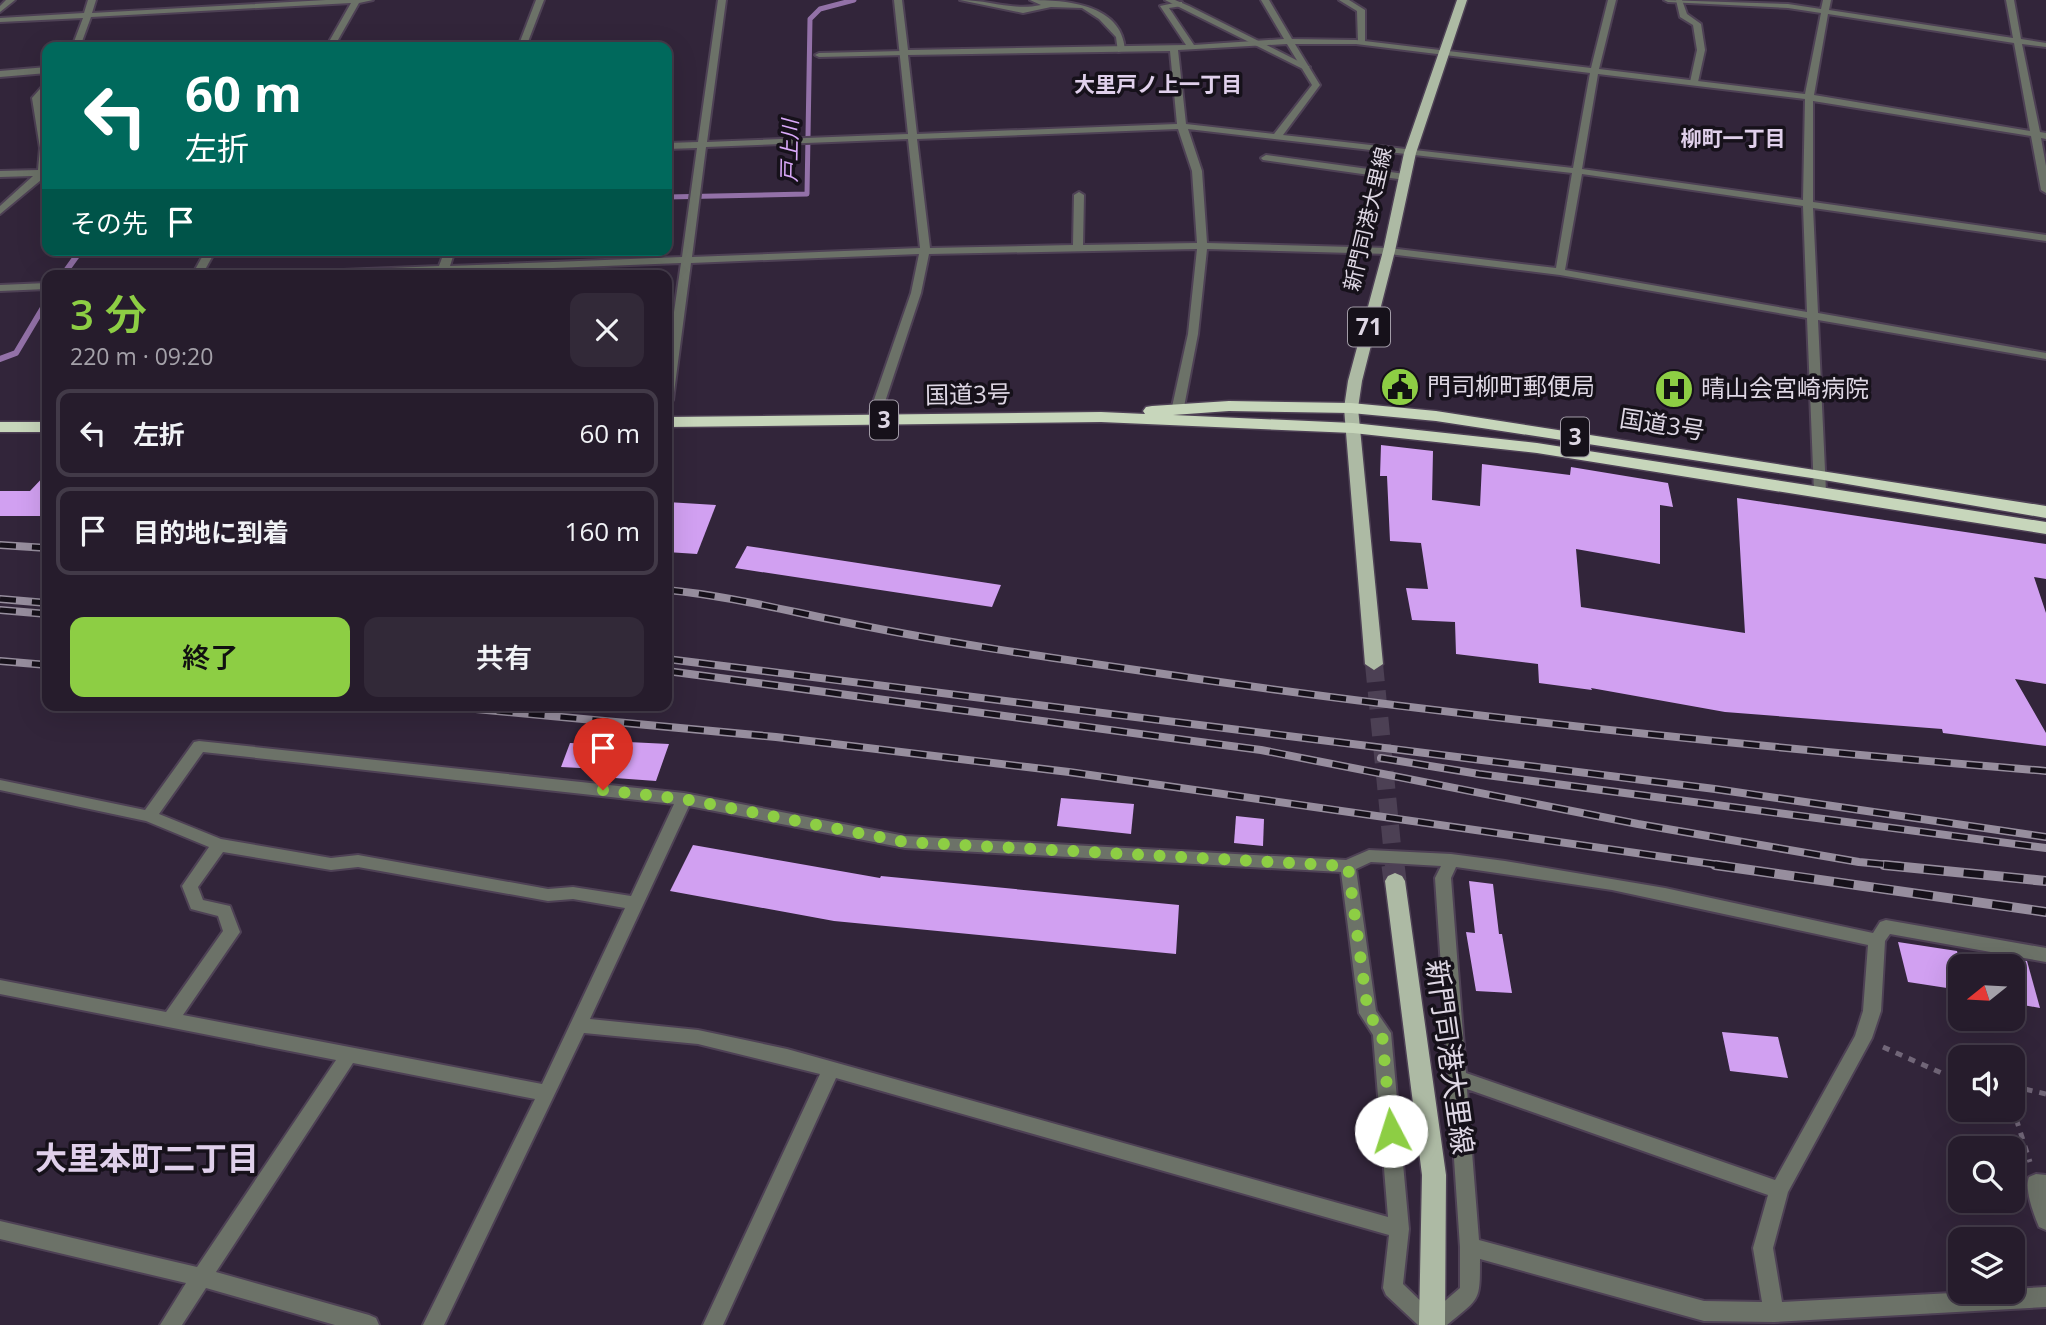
<!DOCTYPE html>
<html lang="ja">
<meta charset="utf-8">
<style>
:root{--surface:#261c2c;--page:#322938;--text:#f1f3f6;--muted:#a4a1a9;--line:#423a48;--accent:#8dce44}
body{margin:0;font-family:"Open Sans","Noto Sans JP",sans-serif;background:var(--page);color:var(--text);height:100vh;display:flex;flex-direction:column;font-size:26px;white-space:nowrap}
*{box-sizing:border-box;margin:0}
p{font-size:23px;color:var(--muted)}
.icon{flex:none;width:38px;height:38px;fill:none;stroke:currentColor;stroke-width:2;stroke-linecap:round;stroke-linejoin:round}
.map{position:relative;flex:1;overflow:hidden}
.details{position:absolute;left:42px;top:270px;width:630px;height:441px;display:flex;flex-direction:column;background:var(--surface);border-radius:14px;box-shadow:0 7px 28px #0002,0 0 0 2px var(--line)}
.details>*{flex:none}
.guide{position:absolute;left:42px;top:42px;width:630px;height:214px;border-radius:14px;box-shadow:0 7px 28px #0002,0 0 0 2px var(--line);background:#00695c;color:#fff;overflow:hidden}
.needle{width:46px;rotate:252deg}
.fabs{position:absolute;left:1948px;top:954px;display:grid;gap:14px}
.fabs a{display:grid;place-items:center;width:77px;height:77px;border-radius:14px;background:var(--surface);box-shadow:0 7px 28px #0002,0 0 0 2px var(--line);font-size:35px}
.pin{position:absolute;display:grid;place-items:center;width:60px;height:60px;color:#fff;margin:-72px -30px;border-radius:50% 50% 50% 0;rotate:-45deg;box-shadow:0 0 7px #0007}
.pin .icon{rotate:45deg}
.me{position:absolute;width:77px;margin:-38px;rotate:355deg;stroke-linejoin:round;filter:drop-shadow(0 0 5px #0008)}
.turn{display:flex;align-items:center;gap:24px;height:147px;padding:0 28px;font-size:32px}
.turn .icon{width:91px;height:91px;stroke-width:2.5}
.turn b{display:block;font-size:49px;line-height:60px}
.then{display:flex;align-items:center;height:66px;padding:0 28px;background:#0003;gap:14px;font-size:26px}
.round{display:grid;place-items:center;flex:none;width:74px;height:74px;border-radius:14px;background:var(--page)}
.head{display:flex;align-items:center;justify-content:space-between;height:119px;padding:0 28px}
h1{font-size:42px;font-weight:600;line-height:52px;color:var(--accent)}
.button{display:flex;gap:14px;margin-top:auto;padding:14px 28px}
.button a{flex:1;height:80px;border-radius:14px;background:var(--accent);color:#111;font-size:28px;font-weight:600;line-height:80px;text-align:center}
.button a+a{background:var(--page);color:var(--text)}
ul{padding:0;list-style:none}
li{display:flex;align-items:center;gap:21px;height:88px;margin:0 14px 10px;padding:0 14px;border:4px solid var(--line);border-radius:14px}
li div{flex:1}
li b{display:block;font-size:26px}
li em{font-style:normal}
.map>svg:first-child{display:block}
.lines{fill:none;stroke-linecap:round;stroke-linejoin:round}
.stream-far1{stroke:#9371a8;stroke-width:5}
.stream{stroke:#9371a8;stroke-width:6}
.building{fill:#d1a0f1}
.primary-tunnel-far1{stroke:#4c4054;stroke-width:18;stroke-dasharray:18 9;stroke-linecap:butt}
.primary-tunnel{stroke:#4c4054;stroke-width:23;stroke-dasharray:23 11;stroke-linecap:butt}
.lane-casing{stroke:#4e4155;stroke-width:4}
.street-casing{stroke:#4e4155;stroke-width:4}
.primary-casing{stroke:#4e4155;stroke-width:3}
.highway-casing{stroke:#4e4155;stroke-width:3}
.path{stroke:#716678;stroke-width:5;stroke-dasharray:7 7;stroke-linecap:butt}
.lane{fill:#6c7268;fill-rule:evenodd}
.street{fill:#6c7268;fill-rule:evenodd}
.primary{fill:#adbaa4;fill-rule:evenodd}
.highway{fill:#c7d6bb;fill-rule:evenodd}
.rail-far1-casing{stroke:#978e9e;stroke-width:8}
.rail-casing{stroke:#978e9e;stroke-width:10}
.rail-far1{stroke:#16111a;stroke-width:5;stroke-dasharray:16;stroke-linecap:butt}
.rail{stroke:#16111a;stroke-width:7;stroke-dasharray:20;stroke-linecap:butt}
.route{stroke:#8dce44;stroke-width:12;stroke-dasharray:0 21.6}
.labels{text-anchor:middle;stroke-width:7;stroke-linejoin:round;paint-order:stroke}
.far-neighbourhood-label{font-size:21px;font-weight:bold;fill:#e0d0eb;stroke:#16111a}
.far-water-label{font-size:21px;font-style:italic;fill:#daa9fa;stroke:#16111a}
.far-street-label{font-size:21px;fill:#ded7e4;stroke:#16111a}
.shield{fill:#16111a;stroke:#a29ca7;stroke-width:2}
.shield-label{font-size:23px;font-weight:bold;fill:#ded7e4}
.poi-label{font-size:24px;fill:#ded7e4;stroke:#16111a;text-anchor:start}
.street-label{font-size:24px;fill:#ded7e4;stroke:#16111a}
.near-street-label{font-size:28px;fill:#ded7e4;stroke:#16111a}
.near-neighbourhood-label{font-size:32px;font-weight:bold;fill:#e0d0eb;stroke:#16111a}
</style>
<div class="map">
<svg width="2046" height="1325" viewBox="0 0 2046 1325">
<rect width="100%" height="100%" fill="#32253a"/>
<g class="lines">
<!-- stream-far1 -->
<path class="stream-far1" d="M667 197 807 194 810 19 820 9 854 0"/>
<!-- stream -->
<g class="stream">
<path d="M63 275 81 250"/>
<path d="M0 359 16 353 47 301"/>
</g>
</g>
<!-- building -->
<g class="building">
<path d="M1381 445 1433 451 1432 500 1480 506 1482 464 1570 475 1571 467 1668 483 1673 507 1660 505V564L1576 549 1581 607 1745 633 1737 498 2046 544V579L2034 577 2046 613V684L2015 679 2046 733V746L1943 733 1942 729 1725 712 1591 688 1592 690 1539 683 1538 664 1456 654 1455 622 1412 620 1406 588 1428 589 1421 543 1390 541 1387 476H1380Z"/>
<path d="M47 473V516H0V491H30Z"/>
<path d="M667 502 716 505 697 554 667 552Z"/>
<path d="M747 546 1001 585 992 607 735 568Z"/>
<path d="M628 742 669 744 656 781 615 778 618 770 561 767 570 743 627 745Z"/>
<path d="M1061 798 1134 804 1131 834 1057 826Z"/>
<path d="M1236 816 1264 819 1263 846 1234 843Z"/>
<path d="M693 845 880 878 881 876 1179 905 1176 954 834 921 670 891Z"/>
<path d="M1469 881 1493 884 1499 934H1502L1512 993 1476 991 1466 932 1475 933Z"/>
<path d="M1898 942 1957 951 1960 963V990L1908 982Z"/>
<path d="M2012 959 2027 961 2040 1008 2012 1003Z"/>
<path d="M1722 1032 1778 1037 1788 1078 1730 1071Z"/>
</g>
<g class="lines">
<!-- primary-tunnel-far1 -->
<path class="primary-tunnel-far1" d="M1374 664 1394 866"/>
<!-- primary-tunnel -->
<path class="primary-tunnel" d="M1393 865 1395 881"/>
<defs>
<g id="lane">
<path d="M960 0C990 0 1012 11 1041 5L1030 0C1066 0 1122 4 1125 50L1118 52 1116 37 1099 19 1082 8 1051 7 1023 13Z"/>
<path d="M1165 0H1175L1189 6 1310 67 1303 69Z"/>
<path d="M1339 0H1349L1365 10V44L1358 42 1357 11Z"/>
<path d="M1676 0H1682L1687 14 1701 24 1705 50 1698 82 1694 85 1690 82 1697 50 1693 25 1680 17Z"/>
<path d="M903 51 907 53 906 55 819 57 815 55 819 53Z"/>
</g>
<g id="street">
<path d="M6 0H15L0 12V6Z"/>
<path d="M88 0H96L92 13 326 0H373L359 3 334 47H326L351 3 91 17 80 47H72L83 18 0 22V18L84 13Z"/>
<path d="M536 0H544L526 47H518Z"/>
<path d="M718 0H726L707 142 908 134 894 0H902L908 50 1186 45 1160 6 1179 2H1182V6L1169 8 1194 45 1284 39 1261 0H1269L1292 39 1356 40 1591 68 1608 0H1616L1599 69 1805 94 1821 13 1788 8 1668 2 1664 0 1788 4 1821 9 1823 0H1831L1829 10 2013 38 2006 0H2014L2021 39 2046 43V47L2022 44 2040 132 2046 133V139L2041 138 2046 166V193L2041 190 2031 136 1813 101V202L2046 235V241L1813 208 1818 313 2046 353V359L1818 320 1826 492 1820 496 1814 492 1807 318 1560 275 1389 254 1207 249 1198 334 1184 407 1178 410 1172 407 1188 334 1197 249 929 254 921 293 879 420 873 424 867 420 911 293 919 254 691 263 673 400 667 403V361L681 263 447 272 446 275H438L437 273 290 275 295 272 439 266 445 250H455L450 266 682 257 697 148 667 149V143L698 142ZM1828 14 2014 43 2030 131 1814 95ZM1287 44 1312 85 1274 134 1186 124 1178 50ZM1295 44H1356L1590 73 1573 168 1283 135 1320 85ZM1170 51 1177 124 917 134 908 55ZM1598 74 1805 99 1803 200 1582 169ZM1178 129 1192 171 1197 243 1083 245 1084 195 1079 192 1074 195 1073 245 930 248 917 139ZM1188 129 1572 173 1556 268 1389 248 1207 243 1202 171ZM908 139 920 248 692 257 706 147ZM1582 174 1803 206 1807 312 1565 270Z"/>
<path d="M47 67V73L0 77V71Z"/>
<path d="M47 81V89L40 98 47 136V175L0 214V206L33 176 0 177V171L38 170 40 148 32 98Z"/>
<path d="M1266 155 1405 174 1410 177 1405 180 1263 160 1261 158Z"/>
<path d="M206 250H216L202 275H192Z"/>
<path d="M47 283V289L0 291V285Z"/>
<path d="M199 741 684 793 905 836 1346 860 1369 850 1451 854 1505 861 1665 888 1873 933 1880 922 1886 920 2046 948V962L1890 934 1885 941 1881 1011 1872 1038 1788 1192 1773 1248 1782 1302 1971 1292H2012V1289L2046 1287V1307L1774 1322 1704 1321 1480 1259C1480 1303 1480 1297 1447 1325H1418L1386 1295 1383 1288 1389 1235 836 1078 723 1325H703L820 1074 698 1044 584 1033 444 1325H423L535 1099 353 1063 216 1272 369 1315 376 1318 379 1325H335L206 1288 182 1325H160L186 1283 0 1239V1221L197 1267 336 1060 0 994V980L166 1012 223 931 218 916 191 909 182 886 209 847 146 821 0 790V780L145 810 194 742ZM203 752 674 804 631 896 573 887 548 889 358 855 331 858 221 839 159 814ZM689 806 905 848 1341 872 1359 1013 1373 1035 1388 1217 787 1049 698 1030 590 1019ZM223 852 331 870 358 867 548 901 573 899 625 908 542 1084 183 1015 240 932 230 906 203 900 198 887ZM1371 862 1441 866 1435 878 1460 1247V1288L1432 1312 1403 1284 1409 1229 1391 1033 1376 1011 1356 869ZM1456 867 1612 890 1868 945 1863 1011 1855 1036 1775 1180 1466 1073 1451 878ZM1467 1089 1768 1195 1753 1248 1762 1302 1704 1301 1479 1240Z"/>
<path d="M2036 1174 2046 1175V1230L2039 1227C2034 1215 2024 1189 2029 1177Z"/>
</g>
<g id="primary">
<path d="M1457 0H1467L1416 153 1395 251 1362 381 1358 408 1383 664 1374 670 1365 664 1344 408 1348 381 1383 251 1404 153Z"/>
<path d="M1395 873 1402 876 1405 881 1446 1175 1445 1325H1419L1422 1175 1385 881 1388 876Z"/>
</g>
<g id="highway">
<path d="M1229 401 1351 403 1436 411 2046 506V518L1818 479 1436 421 1351 413 1229 411 1173 415 1353 423 1537 443 2046 522V534L1537 453 1353 433 1101 422 667 427V417L1101 412 1145 414 1143 411 1146 407 1152 406Z"/>
<rect x="0" y="422" width="47" height="10"/>
</g>
</defs>
<!-- lane casing -->
<use href="#lane" class="lane-casing"/>
<!-- street casing -->
<use href="#street" class="street-casing"/>
<!-- primary casing -->
<use href="#primary" class="primary-casing"/>
<!-- highway casing -->
<use href="#highway" class="highway-casing"/>
<!-- path -->
<g class="path">
<path d="M1883 1047 1946 1075 1960 1077"/>
<path d="M2012 1086 2046 1094"/>
<path d="M2012 1106 2030 1162"/>
</g>
<!-- lane -->
<use href="#lane" class="lane"/>
<!-- street -->
<use href="#street" class="street"/>
<!-- primary -->
<use href="#primary" class="primary"/>
<!-- highway -->
<use href="#highway" class="highway"/>
<defs>
<g id="rail-far1">
<path d="M0 545 47 548"/>
<path d="M667 590C732 596 795 613 859 625 949 643 1039 656 1129 669 1433 714 1739 746 2046 771"/>
<path d="M0 599 47 603"/>
<path d="M0 610 47 614"/>
<path d="M667 659 1715 789 2046 837"/>
<path d="M0 661 47 665"/>
<path d="M667 671 1261 750 1638 824 1859 862 1901 866"/>
<path d="M433 705 776 737 1069 772 1727 866"/>
<path d="M1381 758 1479 774 2046 848"/>
</g>
<g id="rail">
<path d="M1715 865 2046 912"/>
<path d="M1884 865 2046 881"/>
</g>
</defs>
<!-- rail-far1 casing -->
<use href="#rail-far1" class="rail-far1-casing"/>
<!-- rail casing -->
<use href="#rail" class="rail-casing"/>
<!-- rail-far1 -->
<use href="#rail-far1" class="rail-far1"/>
<!-- rail -->
<use href="#rail" class="rail"/>
</g>
<g class="lines">
<!-- route -->
<path class="route" d="M603 790 684 799 905 842 1348 866 1368 1013 1382 1033 1391 1131"/>
</g>
<!-- icons -->
<defs>
<symbol id="civic-disc" viewBox="-11 -11 22 22"><circle r="9.5" fill="#8dce44" stroke="#16111a"/><path d="M-.6-6.5H3V-4.5H.6V-3L4-1V1h2V6H-6V1h2V-1L-.6-3ZM-1.2 2.5V6h2.4V2.5Z" fill="#111"/></symbol>
<symbol id="hospital-disc" viewBox="-11 -11 22 22"><circle r="9.5" fill="#8dce44" stroke="#16111a"/><path d="M-5-5h3v3.5h4V-5h3V5h-3V1.5h-4V5h-3Z" fill="#111"/></symbol>
</defs>
<g fill-rule="evenodd">
<use href="#civic-disc" x="1378" y="365" width="44" height="44"/>
<use href="#hospital-disc" x="1652" y="367" width="44" height="44"/>
</g>
<g class="labels">
<!-- far-neighbourhood labels -->
<g class="far-neighbourhood-label">
<text x="1158" y="92">大里戸ノ上一丁目</text>
<text x="1733" y="146">柳町一丁目</text>
</g>
<!-- far-water labels -->
<g class="far-water-label">
<text transform="translate(790 151) rotate(-89)" y="7">戸上川</text>
</g>
<!-- far-street labels -->
<g class="far-street-label">
<text transform="translate(1368 219) rotate(-77)" y="7">新門司港大里線</text>
</g>
<!-- shield labels -->
<g class="shield">
<rect x="1348" y="307.5" width="42" height="39" rx="5"/>
<rect x="870" y="400.5" width="28" height="39" rx="5"/>
<rect x="1561" y="417.5" width="28" height="39" rx="5"/>
</g>
<g class="shield-label">
<text x="1369" y="335">71</text>
<text x="884" y="428">3</text>
<text x="1575" y="445">3</text>
</g>
<!-- poi labels -->
<g class="poi-label">
<text x="1427" y="395">門司柳町郵便局</text>
<text x="1701" y="397">晴山会宮崎病院</text>
</g>
<!-- street labels -->
<g class="street-label">
<text transform="translate(968 395) rotate(-1)" y="8">国道3号</text>
<text transform="translate(1662 425) rotate(9)" y="8">国道3号</text>
</g>
<!-- near-street labels -->
<g class="near-street-label">
<text transform="translate(1450 1057) rotate(82)" y="10">新門司港大里線</text>
</g>
<!-- near-neighbourhood labels -->
<g class="near-neighbourhood-label">
<text x="147" y="1170">大里本町二丁目</text>
</g>
</g>
</svg>
<div class="fabs">
<a><svg class="needle" viewBox="-14 -14 28 28"><path d="M0-13l5 13h-10z" fill="#e53935"/><path d="M0 13l5-13h-10z" fill="#a4a1a9"/></svg></a>
<a><svg class="icon" aria-label="sound" viewBox="0 0 24 24"><path d="M4 9h4l5-4v14l-5-4H4zM17 9q2 3 0 6"/></svg></a>
<a><svg class="icon" aria-label="search" viewBox="0 0 24 24"><circle cx="10" cy="10" r="6"/><path d="M15 15l6 6"/></svg></a>
<a><svg class="icon" aria-label="layers" viewBox="0 0 24 24"><path d="M12 4l9 5-9 5-9-5zM3 14l9 5 9-5"/></svg></a>
</div>
<div class="pin" style="left:603px;top:790px;background:#d93025"><svg class="icon" aria-label="arrive" viewBox="0 0 24 24"><path d="M6 21V4h12l-3 4 3 4H6"/></svg></div>
<svg class="me" style="left:1391px;top:1131px" viewBox="-20 -20 40 40"><circle r="19" fill="#fff"/><path d="M0-13L10 11 0 6-10 11z" fill="#8dce44"/></svg>
<div class="guide">
<div class="turn"><svg class="icon" aria-label="left" viewBox="0 0 24 24"><path d="M17 20v-9H6M10 6l-5 5 5 5"/></svg><div><b>60 m</b>左折</div></div>
<div class="then">その先<svg class="icon" aria-label="arrive" viewBox="0 0 24 24"><path d="M6 21V4h12l-3 4 3 4H6"/></svg></div>
</div>
<section class="details">
<div class="head"><div><h1>3 分</h1><p>220 m · 09:20</p></div><a class="round"><svg class="icon" aria-label="close" viewBox="0 0 24 24"><path d="M6 6l12 12M18 6L6 18"/></svg></a></div>
<ul>
<li><svg class="icon" aria-label="left" viewBox="0 0 24 24"><path d="M17 20v-9H6M10 6l-5 5 5 5"/></svg><div><b>左折</b></div><em>60 m</em></li>
<li><svg class="icon" aria-label="arrive" viewBox="0 0 24 24"><path d="M6 21V4h12l-3 4 3 4H6"/></svg><div><b>目的地に到着</b></div><em>160 m</em></li>
</ul>
<div class="button"><a>終了</a><a>共有</a></div>
</section>
</div>
